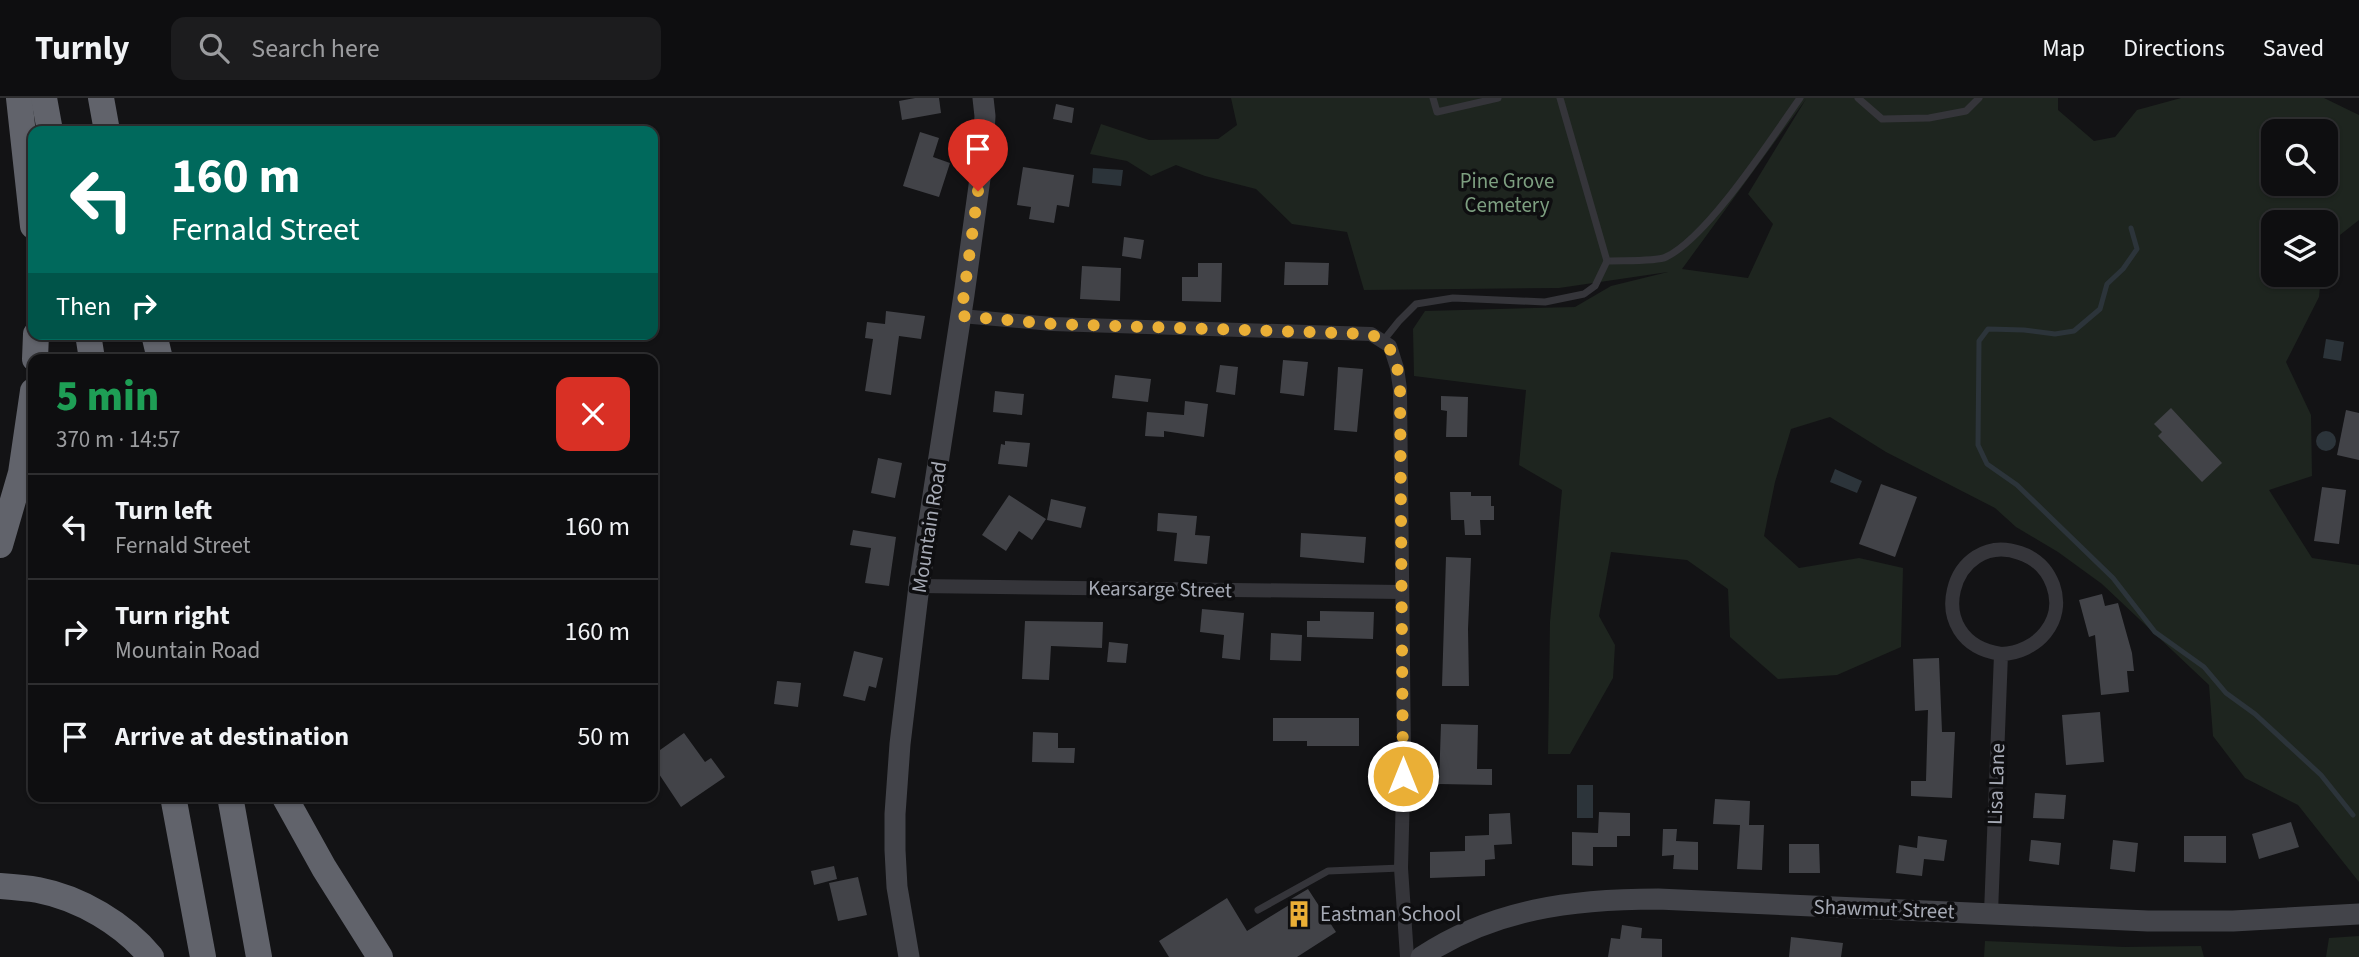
<!DOCTYPE html>
<meta charset="utf-8">
<style>
:root{--surface:#0e0e10;--page:#1c1c1e;--text:#f1f3f6;--muted:#9b9c9f;--line:#2e2e30}
body{margin:0;font-family:"Source Sans 3",sans-serif;background:var(--page);color:var(--text);height:100vh;display:flex;flex-direction:column;font-size:26px;white-space:nowrap}
*{box-sizing:border-box;margin:0}
p{font-size:23px;color:var(--muted)}
.icon{flex:none;width:38px;height:38px;fill:none;stroke:currentColor;stroke-width:2;stroke-linecap:round;stroke-linejoin:round}
.map{position:relative;flex:1;overflow:hidden}
.drawer{position:absolute;left:28px;top:256px;width:630px;height:448px;display:flex;flex-direction:column;background:var(--surface);border-radius:14px;box-shadow:0 2px 5px #0004,0 0 0 2px var(--line)}
.drawer>*{flex:none}
.banner{position:absolute;left:28px;top:28px;width:630px;height:214px;border-radius:14px;box-shadow:0 2px 5px #0004,0 0 0 2px var(--line);background:#00695c;color:#fff;overflow:hidden}
.tools{position:absolute;left:2261px;top:21px;display:grid;gap:14px}
.tools a{display:grid;place-items:center;width:77px;height:77px;border-radius:14px;background:var(--surface);box-shadow:0 2px 5px #0004,0 0 0 2px var(--line);font-size:35px}
.pin{position:absolute;display:grid;place-items:center;width:60px;height:60px;color:#fff;margin:-72px -30px;border-radius:50% 50% 50% 0;rotate:-45deg;box-shadow:0 0 7px #0007}
.pin .icon{rotate:45deg}
.me{position:absolute;width:77px;margin:-38px;rotate:0deg;stroke-linejoin:round;filter:drop-shadow(0 0 5px #0008)}
.turn{display:flex;align-items:center;gap:24px;height:147px;padding:0 28px;font-size:32px}
.turn .icon{width:91px;height:91px;stroke-width:2.5}
.turn b{display:block;font-size:49px;line-height:60px}
.then{display:flex;align-items:center;height:66px;padding:0 28px;background:#0003;gap:14px;font-size:26px}
.round{display:grid;place-items:center;flex:none;width:74px;height:74px;border-radius:14px;background:var(--page)}
.headline{display:flex;align-items:center;justify-content:space-between;height:119px;padding:0 28px}
h1{font-size:42px;font-weight:800;line-height:52px;color:#1e9e55}
ul{padding:0;list-style:none}
li{display:flex;align-items:center;gap:21px;height:105px;padding:0 28px;border-top:2px solid var(--line)}
li div{flex:1}
li b{display:block;font-size:26px}
li em{font-style:normal}
header{display:flex;align-items:center;gap:42px;box-sizing:border-box;height:98px;padding:0 35px;background:var(--surface);border-bottom:2px solid var(--line)}
header strong{font-size:33px}
nav{display:flex;gap:38px;margin-inline-start:auto;font-size:24px}
.search{width:490px;height:63px;background:var(--page);display:flex;align-items:center;gap:18px;box-sizing:border-box;padding:0 24px;border-radius:14px;color:var(--muted);font-size:26px}
.map>svg:first-child{display:block}
.green{fill:#1e251f;fill-rule:evenodd}
.water{fill:#2c343a}
.lines{fill:none;stroke-linecap:round;stroke-linejoin:round}
.stream{stroke:#2c343a;stroke-width:5}
.building{fill:#424348}
.lane{stroke:#35353a;stroke-width:7}
.street{stroke:#35353a;stroke-width:14}
.secondary{stroke:#43444a;stroke-width:21}
.highway{stroke:#61636b;stroke-width:26}
.route{stroke:#eaaf36;stroke-width:12;stroke-dasharray:0 21.6}
.labels{text-anchor:middle;stroke-width:7;stroke-linejoin:round;paint-order:stroke}
.park-label{font-size:21px;fill:#7d9f80;stroke:#0e0e10}
.street-label{font-size:21px;fill:#a6aab5;stroke:#0e0e10}
.poi-label{font-size:21px;fill:#a6aab5;stroke:#0e0e10;text-anchor:start}
</style>
<header>
<strong>Turnly</strong>
<div class="search"><svg class="icon" aria-label="search" viewBox="0 0 24 24"><circle cx="10" cy="10" r="6"/><path d="M15 15l6 6"/></svg>Search here</div>
<nav><a>Map</a><a>Directions</a><a>Saved</a></nav>
</header>
<div class="map">
<svg width="2359" height="859" viewBox="0 0 2359 859">
<rect width="100%" height="100%" fill="#131315"/>
<!-- green -->
<g class="green">
<path d="M1231 0H2058V12L2094 43 2115 39 2137 12 2181 0H2324L2359 17V122L2326 148V124H2273V177H2321L2319 199 2286 264 2311 317 2312 378 2269 392 2312 460 2359 467V784L2298 707 2245 680 2213 638 2209 587 2102 486 2058 454 2016 429 1995 410 1886 354 1830 319 1791 331 1775 384 1764 438 1799 470 1859 460 1903 470 1901 549 1837 577 1778 581 1730 539 1728 491 1687 462 1611 454 1599 518 1615 547 1613 580 1570 656H1548L1550 524 1562 392 1519 367 1526 292 1414 278 1413 231 1425 213 1575 209 1611 188 1668 174 1559 190 1364 192 1347 134 1292 126 1256 91 1205 78 1176 67 1151 78 1127 63 1090 56 1101 26 1149 42 1218 41 1237 27ZM1806 1 1748 96 1773 126 1748 180 1682 171ZM2273 33H2326V86H2273Z"/>
<path d="M2359 838V859H2326L2329 840Z"/>
<path d="M1985 843 2124 849 2201 848 2204 859H1984Z"/>
</g>
<!-- water -->
<g class="water">
<path d="M1093 70 1123 72 1121 88 1092 85Z"/>
<path d="M2326 241 2344 244 2341 263 2323 260Z"/>
<circle cx="2326" cy="343" r="10"/>
<path d="M1835 371 1862 383 1857 395 1830 384Z"/>
<rect x="1577" y="687" width="16" height="33"/>
</g>
<g class="lines">
<!-- stream -->
<path class="stream" d="M2131 130 2137 151 2123 171 2107 186 2100 211 2074 233 2055 236 2024 232 1988 231 1979 243 1978 347 1987 366 2017 387 2113 480 2155 534 2204 569 2226 595 2255 616 2321 677 2353 717"/>
</g>
<!-- building -->
<g class="building">
<path d="M915 0H939L941 15 902 22 899 3Z"/>
<path d="M1056 6 1074 10 1072 25 1053 21Z"/>
<path d="M920 34 939 40 933 59 950 65 939 99 903 88Z"/>
<path d="M1023 69 1074 77 1069 109 1057 107 1054 125 1029 121 1031 109 1017 107Z"/>
<path d="M1124 139 1144 142 1141 161 1122 158Z"/>
<path d="M1285 164 1329 165 1328 187H1284Z"/>
<path d="M1198 165H1222L1221 204 1182 203V179H1198Z"/>
<path d="M1082 168 1121 170 1120 203 1080 201Z"/>
<path d="M886 213 925 218 921 241 899 238 891 297 865 293 873 241 865 240 867 224 885 226Z"/>
<path d="M1283 262 1308 264 1304 298 1280 295Z"/>
<path d="M1220 267 1238 269 1235 297 1216 294Z"/>
<path d="M1338 269 1363 271 1357 334 1334 332Z"/>
<path d="M1115 277 1151 281 1148 304 1112 300Z"/>
<path d="M995 293 1024 296 1022 317 993 314Z"/>
<path d="M1441 298 1468 299 1467 339H1446L1447 313 1441 312Z"/>
<path d="M1185 303 1208 306 1204 339 1164 333V339L1145 338 1147 314 1184 317Z"/>
<path d="M2171 310 2222 365 2202 384 2158 338 2162 334 2154 326Z"/>
<path d="M2346 312 2359 315V362L2337 357Z"/>
<path d="M1005 343 1030 345 1027 369 998 366 1001 346 1005 347Z"/>
<path d="M878 360 902 365 895 400 871 395Z"/>
<path d="M1881 386 1917 399 1895 459 1859 446Z"/>
<path d="M2322 389 2346 392 2339 446 2314 443Z"/>
<path d="M1450 394H1471V398H1491V408H1494V422H1480L1481 437H1465L1464 422H1451Z"/>
<path d="M1009 397 1046 421 1032 442 1019 433 1006 453 982 437Z"/>
<path d="M1051 401 1086 409 1081 430 1047 422Z"/>
<path d="M1158 415 1197 418 1195 437 1210 438 1207 466 1174 463 1177 435 1157 433Z"/>
<path d="M853 432 896 439 889 488 865 485 871 450 850 447Z"/>
<path d="M1301 435 1366 439 1364 465 1300 459Z"/>
<path d="M1446 459 1471 460 1468 531 1469 588H1442Z"/>
<path d="M2102 496 2105 508 2118 505 2132 555 2134 573H2127L2129 594 2101 597 2095 537 2089 539 2079 502Z"/>
<path d="M1202 511 1244 515 1240 562 1222 560 1224 537 1200 534Z"/>
<path d="M1320 513 1374 514 1373 541 1307 539V523H1320Z"/>
<path d="M1025 523 1103 524 1102 550 1051 548 1049 582 1022 581Z"/>
<path d="M1271 535 1302 537 1301 563 1270 562Z"/>
<path d="M1109 544 1128 546 1126 565 1107 564Z"/>
<path d="M854 553 883 560 876 590 869 588 865 603 843 598Z"/>
<path d="M1939 560 1942 634H1955L1952 700 1911 698V683H1926L1928 612 1915 613 1913 561Z"/>
<path d="M777 583 801 585 798 609 774 606Z"/>
<path d="M2100 614 2104 664 2066 667 2062 617Z"/>
<path d="M1273 620H1359V648H1307V643H1273Z"/>
<path d="M1441 626 1478 627 1477 671H1492V687L1439 686Z"/>
<path d="M1033 634 1058 635V650H1075L1074 665 1032 664Z"/>
<path d="M684 635 705 664 711 660 725 679 681 709 653 667V657Z"/>
<path d="M2035 695 2066 697 2064 721 2033 720Z"/>
<path d="M1715 701 1750 703 1749 727H1764L1762 772 1737 771 1740 727 1713 726Z"/>
<path d="M1599 714 1630 715V738H1617V749H1593V768L1572 767V734L1598 735Z"/>
<path d="M1510 715 1512 746 1494 747 1495 761 1485 762V778L1430 780V754L1465 753V738L1489 737V716Z"/>
<path d="M2291 724 2299 749 2259 761 2252 736Z"/>
<path d="M1663 731H1677L1676 743 1698 744V772L1673 771 1674 757 1662 758Z"/>
<path d="M1918 738 1947 742 1944 763 1924 761 1922 778 1896 775 1899 747 1917 750Z"/>
<path d="M2184 738H2226V765L2184 764Z"/>
<path d="M2031 742 2061 745 2059 767 2029 763Z"/>
<path d="M2113 742 2138 745 2135 774 2110 771Z"/>
<path d="M1789 746H1819L1820 775H1789Z"/>
<path d="M834 768 837 781 814 787 811 773Z"/>
<path d="M858 779 867 817 838 823 829 785Z"/>
<path d="M1308 791 1336 834 1297 859H1169L1159 843 1227 800 1247 833 1294 804 1291 801Z"/>
<path d="M1622 827 1642 830 1641 840 1662 841V859H1608L1611 840 1620 841Z"/>
<path d="M1791 839 1843 845 1841 859H1789Z"/>
</g>
<g class="lines">
<!-- lane -->
<g class="lane">
<path d="M1433 0 1437 14 1498 0"/>
<path d="M1560 0 1607 163C1619 162 1656 164 1666 159 1708 139 1771 41 1800 0"/>
<path d="M1858 0 1882 21 1929 20 1966 13 1979 0"/>
<path d="M1383 243 1399 223 1416 206 1453 200 1545 204 1584 196 1595 188 1607 163"/>
<path d="M1258 812 1328 773 1401 770"/>
</g>
<!-- street -->
<g class="street">
<path d="M961 218 1052 226 1371 236 1390 248 1397 270 1400 291 1404 655 1401 770 1407 859"/>
<path d="M919 488 1401 494"/>
<path d="M1991 815 2001 556C2037 555 2066 523 2053 487 2047 471 2035 460 2020 455 1951 431 1919 544 2001 556"/>
</g>
<!-- secondary -->
<g class="secondary">
<path d="M909 859 897 789 895 752V716L900 646 919 488 964 197 982 66 985 18 983 0"/>
<path d="M1421 859C1493 811 1573 801 1658 801L2148 823H2233L2359 816"/>
</g>
<!-- highway -->
<g class="highway">
<path d="M19 0 33 128"/>
<path d="M44 0 50 33"/>
<path d="M101 0 107 33"/>
<path d="M88 236 92 261"/>
<path d="M154 236 160 261"/>
<path d="M35 261 36 236"/>
<path d="M0 447 21 375 33 293"/>
<path d="M173 698 203 859"/>
<path d="M230 698 259 859"/>
<path d="M284 698 324 770 380 859"/>
<path d="M0 788C13 789 26 790 38 792 80 800 124 826 151 859"/>
</g>
</g>
<g class="lines">
<!-- route -->
<path class="route" d="M978 93 961 218 1052 226 1371 236C1398 253 1396 261 1400 291L1403 678"/>
</g>
<!-- icons -->
<defs>
<symbol id="building-bare" viewBox="-9 -9 18 18"><path d="M-4-6H4V6H1V3H-1V6H-4ZM-2.5-4.3h1.7v1.8h-1.7ZM.8-4.3h1.7v1.8H.8ZM-2.5-1h1.7V.8h-1.7ZM.8-1h1.7V.8H.8Z" fill="#eaaf36" stroke="#0e0e10" stroke-width="2.5" paint-order="stroke"/></symbol>
</defs>
<g fill-rule="evenodd">
<use href="#building-bare" x="1280" y="797" width="38" height="38"/>
</g>
<g class="labels">
<!-- park labels -->
<g class="park-label">
<text x="1507" y="90">Pine Grove<tspan x="1507" dy="24">Cemetery</tspan></text>
</g>
<!-- street labels -->
<g class="street-label">
<text transform="translate(929 429) rotate(-81)" y="7">Mountain Road</text>
<text transform="translate(1160 491) rotate(1)" y="7">Kearsarge Street</text>
<text transform="translate(1996 686) rotate(-88)" y="7">Lisa Lane</text>
<text transform="translate(1884 811) rotate(2)" y="7">Shawmut Street</text>
</g>
<!-- poi labels -->
<g class="poi-label">
<text x="1320" y="823">Eastman School</text>
</g>
</g>
</svg>
<div class="tools">
<a><svg class="icon" aria-label="search" viewBox="0 0 24 24"><circle cx="10" cy="10" r="6"/><path d="M15 15l6 6"/></svg></a>
<a><svg class="icon" aria-label="layers" viewBox="0 0 24 24"><path d="M12 4l9 5-9 5-9-5zM3 14l9 5 9-5"/></svg></a>
</div>
<div class="pin" style="left:978px;top:93px;background:#d93025"><svg class="icon" aria-label="arrive" viewBox="0 0 24 24"><path d="M6 21V4h12l-3 4 3 4H6"/></svg></div>
<svg class="me" style="left:1403px;top:678px" viewBox="-20 -20 40 40"><circle r="17" fill="#eaaf36" stroke="#fff" stroke-width="3"/><path d="M0-11L8 9 0 5-8 9z" fill="#fff"/></svg>
<div class="banner">
<div class="turn"><svg class="icon" aria-label="left" viewBox="0 0 24 24"><path d="M17 20v-9H6M10 6l-5 5 5 5"/></svg><div><b>160 m</b>Fernald Street</div></div>
<div class="then">Then<svg class="icon" aria-label="right" viewBox="0 0 24 24"><path d="M7 20v-9h11M14 6l5 5-5 5"/></svg></div>
</div>
<section class="drawer">
<div class="headline"><div><h1>5 min</h1><p>370 m · 14:57</p></div><a class="round" style="background:#d93025;color:#fff"><svg class="icon" aria-label="close" viewBox="0 0 24 24"><path d="M6 6l12 12M18 6L6 18"/></svg></a></div>
<ul>
<li><svg class="icon" aria-label="left" viewBox="0 0 24 24"><path d="M17 20v-9H6M10 6l-5 5 5 5"/></svg><div><b>Turn left</b><p>Fernald Street</p></div><em>160 m</em></li>
<li><svg class="icon" aria-label="right" viewBox="0 0 24 24"><path d="M7 20v-9h11M14 6l5 5-5 5"/></svg><div><b>Turn right</b><p>Mountain Road</p></div><em>160 m</em></li>
<li><svg class="icon" aria-label="arrive" viewBox="0 0 24 24"><path d="M6 21V4h12l-3 4 3 4H6"/></svg><div><b>Arrive at destination</b></div><em>50 m</em></li>
</ul>
</section>
</div>
